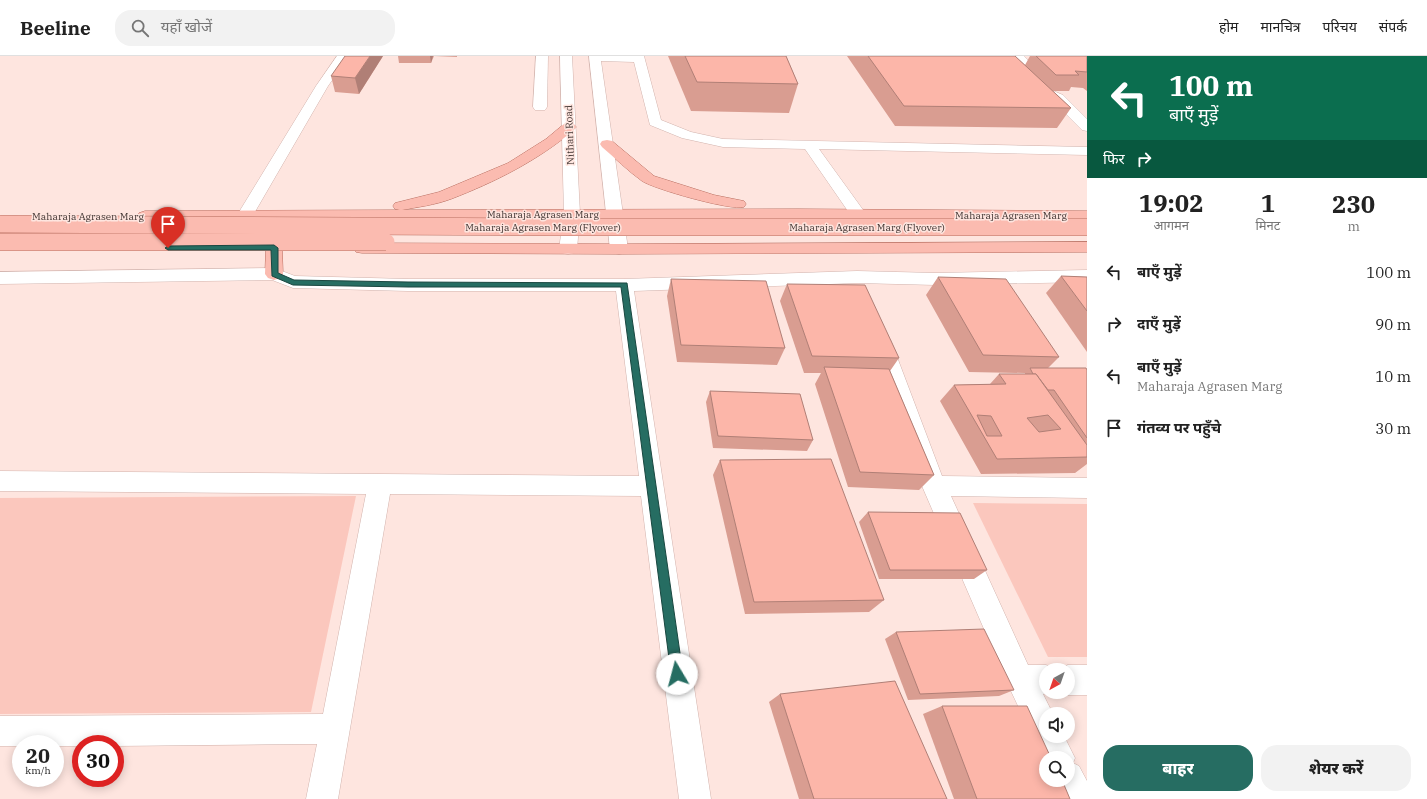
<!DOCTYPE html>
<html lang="hi">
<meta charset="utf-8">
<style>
:root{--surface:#fff;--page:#f2f2f2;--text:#222;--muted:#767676;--line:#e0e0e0;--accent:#266d62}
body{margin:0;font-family:"IBM Plex Serif","Noto Sans Devanagari",serif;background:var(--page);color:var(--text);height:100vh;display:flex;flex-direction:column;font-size:15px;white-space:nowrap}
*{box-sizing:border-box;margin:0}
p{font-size:13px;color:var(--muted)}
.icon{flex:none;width:22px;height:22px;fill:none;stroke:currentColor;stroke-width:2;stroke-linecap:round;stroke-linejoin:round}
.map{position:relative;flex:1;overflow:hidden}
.drawer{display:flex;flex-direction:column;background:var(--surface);width:340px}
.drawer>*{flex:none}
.guide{background:#0b6e4f;color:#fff;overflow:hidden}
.needle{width:26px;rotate:220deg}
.fabs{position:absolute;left:1039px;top:607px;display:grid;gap:8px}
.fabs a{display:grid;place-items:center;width:36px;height:36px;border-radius:50%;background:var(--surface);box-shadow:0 2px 10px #0003;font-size:20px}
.speed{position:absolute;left:12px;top:679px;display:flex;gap:8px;font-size:20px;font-weight:700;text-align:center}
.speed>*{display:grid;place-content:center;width:52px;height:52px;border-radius:50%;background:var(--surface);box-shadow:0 2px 10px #0003;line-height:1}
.speed small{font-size:10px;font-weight:400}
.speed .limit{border:6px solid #d22;background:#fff;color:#111}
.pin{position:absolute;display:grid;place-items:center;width:34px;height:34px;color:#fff;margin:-41px -17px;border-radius:50% 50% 50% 0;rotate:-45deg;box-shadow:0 0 4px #0007}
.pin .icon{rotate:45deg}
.me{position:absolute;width:44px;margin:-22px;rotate:352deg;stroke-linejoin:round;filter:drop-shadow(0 0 3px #0008)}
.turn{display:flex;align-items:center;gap:14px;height:84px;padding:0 16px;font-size:18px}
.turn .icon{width:52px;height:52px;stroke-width:2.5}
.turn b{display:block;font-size:28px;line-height:34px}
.then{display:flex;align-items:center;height:38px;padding:0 16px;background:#0003;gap:8px;font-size:15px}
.eta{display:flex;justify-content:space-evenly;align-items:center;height:68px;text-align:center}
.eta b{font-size:24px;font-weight:800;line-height:28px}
.action{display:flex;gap:8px;margin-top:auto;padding:8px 16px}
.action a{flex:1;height:46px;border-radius:16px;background:var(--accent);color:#fff;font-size:16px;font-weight:800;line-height:46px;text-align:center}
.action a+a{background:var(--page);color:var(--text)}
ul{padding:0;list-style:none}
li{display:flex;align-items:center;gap:12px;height:52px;padding:0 16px}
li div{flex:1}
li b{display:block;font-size:15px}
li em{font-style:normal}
header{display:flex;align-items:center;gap:24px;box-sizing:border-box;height:56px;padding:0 20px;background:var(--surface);border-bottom:1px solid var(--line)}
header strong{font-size:19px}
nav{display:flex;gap:22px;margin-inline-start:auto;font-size:14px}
.search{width:280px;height:36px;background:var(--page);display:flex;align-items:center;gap:10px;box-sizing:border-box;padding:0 14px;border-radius:16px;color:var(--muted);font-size:15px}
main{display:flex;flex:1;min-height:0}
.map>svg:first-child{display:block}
.green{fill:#fbc7bd}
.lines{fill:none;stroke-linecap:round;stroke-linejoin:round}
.minor-casing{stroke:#d2b3ad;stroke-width:1}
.major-casing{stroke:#b96f61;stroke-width:1}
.minor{fill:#fff;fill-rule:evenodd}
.major{fill:#fbbbb0;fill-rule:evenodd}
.major-bridge-casing{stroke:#b96f61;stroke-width:18;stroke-linecap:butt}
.major-bridge{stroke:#fbbbb0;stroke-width:17}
.wall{fill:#d99d91}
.shaded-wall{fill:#b07f76}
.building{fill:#fcb6a9;stroke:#b07f76;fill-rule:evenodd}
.route{fill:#266d62;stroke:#194740}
.labels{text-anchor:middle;stroke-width:3;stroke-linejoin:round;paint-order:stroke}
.far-street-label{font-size:10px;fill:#413532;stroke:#fee5df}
</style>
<header>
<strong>Beeline</strong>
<div class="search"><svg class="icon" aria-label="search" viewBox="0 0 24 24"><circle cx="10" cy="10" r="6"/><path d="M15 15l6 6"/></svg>यहाँ खोजें</div>
<nav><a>होम</a><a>मानचित्र</a><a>परिचय</a><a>संपर्क</a></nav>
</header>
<main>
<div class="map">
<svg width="1087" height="743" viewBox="0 0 1087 743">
<rect width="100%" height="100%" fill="#fee5df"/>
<!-- green -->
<g class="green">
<path d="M356 440 311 656 0 658V442Z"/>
<path d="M973 447 1087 448V601H1048Z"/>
</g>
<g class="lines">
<defs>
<g id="minor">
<path d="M337 0H349L328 30 252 161 250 164 244 166 238 164 236 161 316 30Z"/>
<path d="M536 0H548L547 51 545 54H535L533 51Z"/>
<path d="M560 0H572L580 158 577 193 574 197 568 198 562 197 559 193 564 158Z"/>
<path d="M589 0H644L661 64 691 76 723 83 1087 91V99L819 93 866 158 864 161 858 163 852 161 805 93 723 91 682 82 650 69 634 6 601 5 628 193 625 197 619 198 613 197 610 193Z"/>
<path d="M1011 0H1024L1030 6 1025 14 1051 34 1063 39 1087 63V75L1082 74 1053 45 1043 40 1015 18 1013 15 1018 7Z"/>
<path d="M274 212 295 220 408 223H624L857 215 936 217 1087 214V226L936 229 857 227 634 235 711 743H679L641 440 390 438 338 743H306L317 688 115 690V688H81V690H55V688H21V690H0V660L323 658 366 438 0 435V415L639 420 616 235H408L293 232 272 224 0 228V216Z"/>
<path d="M881 278 888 280 891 285 942 420 1087 422V442L951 440 1028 609H1046L1056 614H1046V636H1052L1043 638 1053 658H1046V680H1064L1075 702 1073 707 1079 710 1087 725V743H1062L1053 724H1068V702H1046V709L1010 633 922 430 871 285 874 280Z"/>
<path d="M1068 609H1087V639H1068L1062 636H1068V614H1058Z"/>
</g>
<g id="major">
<path d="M569 67 574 68 576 71 574 74C537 105 495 126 451 143 435 149 418 151 402 154L798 153 1087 155V165L798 163 145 165 139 163 137 160 139 157 145 155 400 154 395 153 393 150 395 147 439 136 508 107 546 83 564 68Z"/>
<path d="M607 84 612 85 654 120 714 139 744 145 746 148 744 151C731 155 654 133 642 125 628 115 615 102 602 91L600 88 602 85Z"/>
<path d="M274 186 280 187 282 191 283 218 280 222 274 224 268 222 265 218 266 191 268 187Z"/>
<path d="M1087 186V196L619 198 362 197 356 196 354 192 356 188 362 187 619 188Z"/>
</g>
</defs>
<!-- minor casing -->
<use href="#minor" class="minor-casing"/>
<!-- major casing -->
<use href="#major" class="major-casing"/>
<!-- minor -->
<use href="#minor" class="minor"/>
<!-- major -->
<use href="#major" class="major"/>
<defs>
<g id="major-bridge">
<path d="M0 168 550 171H1087"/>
<path d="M0 186H386"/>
</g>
</defs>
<!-- major-bridge casing -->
<use href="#major-bridge" class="major-bridge-casing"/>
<!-- major-bridge -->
<use href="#major-bridge" class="major-bridge"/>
</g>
<!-- wall -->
<g class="wall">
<path d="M383 0 359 38 335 36 331 20Z"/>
<path d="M398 0H457V1L434 0 431 7H399Z"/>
<path d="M668 0H786L798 28 789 57 691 55Z"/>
<path d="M847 0H1015L1025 9 1030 0H1087V35L1083 32 1071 31 1069 35H1053L1071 52 1057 72 895 70Z"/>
<path d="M1061 220 1087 221V296L1046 237Z"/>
<path d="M938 221 1059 301 1048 312 1087 314V408L1075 417 981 418 940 345 954 329 990 328 999 318H1025V317L969 316 926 239Z"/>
<path d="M671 223 785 292 777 309 677 306 667 240Z"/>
<path d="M787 228 899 302 890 315 934 419 919 434 848 431 815 328 821 317H804L780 245Z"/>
<path d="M710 335 813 384 807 395 713 392 706 346Z"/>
<path d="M720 404 884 544 869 556 745 558 713 419Z"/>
<path d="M868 456 987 514 974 523H879L859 466Z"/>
<path d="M896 576 1014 634 999 640 908 644 885 583Z"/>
<path d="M780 638 947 743H799L769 646Z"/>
<path d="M942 650 1070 743H954L923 658Z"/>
</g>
<!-- shaded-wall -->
<g class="shaded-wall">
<path d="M370 0H383L359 38 355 22Z"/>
<path d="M430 0H433L431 7Z"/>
</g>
<!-- building -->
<g class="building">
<path d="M345 0H370L355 22 331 20Z"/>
<path d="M685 0H786L798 28 697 26Z"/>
<path d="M868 0H1015L1071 52 904 50Z"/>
<path d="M1036 0H1087V16L1075 15 1079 19H1056Z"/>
<path d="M1061 220 1087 221V255Z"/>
<path d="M938 221 1006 223 1059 301 983 299Z"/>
<path d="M671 223 766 225 785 292 681 289Z"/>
<path d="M787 228 865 229 899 302 812 300Z"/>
<path d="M824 311 889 313 934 419 860 416Z"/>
<path d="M1030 312H1086L1087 314V382L1054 334H1048L1036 318H1033Z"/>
<path d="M999 318H1036L1087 389V401L997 403 954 329 1006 328ZM977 359 991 360 1002 380H987ZM1048 359 1061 373 1039 376 1027 362Z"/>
<path d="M710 335 800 338 813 384 718 380Z"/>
<path d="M831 403 884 544 754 546 720 404Z"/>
<path d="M868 456 960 457 987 514H890Z"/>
<path d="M984 573 1014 634 920 638 896 576Z"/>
<path d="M895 625 947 743H814L780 638Z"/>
<path d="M942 650H1027L1051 702H1046V724H1062L1070 743H977Z"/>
</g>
<!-- route -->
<path class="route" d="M274 189 278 192V217L294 224 408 226 627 227 683 618 682 622 677 624 673 622 671 618 621 231H408L293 229 272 220 271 194H168L165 192 168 190Z"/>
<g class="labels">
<!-- far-street labels -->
<g class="far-street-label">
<text transform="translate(569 79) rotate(-92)" y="4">Nithari Road</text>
<text x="543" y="162">Maharaja Agrasen Marg</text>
<text x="1011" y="163">Maharaja Agrasen Marg</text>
<text x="88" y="164">Maharaja Agrasen Marg</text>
<text x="543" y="175">Maharaja Agrasen Marg (Flyover)</text>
<text x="867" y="175">Maharaja Agrasen Marg (Flyover)</text>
</g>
</g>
</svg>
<div class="fabs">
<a><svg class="needle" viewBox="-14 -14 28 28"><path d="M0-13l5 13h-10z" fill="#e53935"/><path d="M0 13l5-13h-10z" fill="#767676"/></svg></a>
<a><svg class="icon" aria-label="sound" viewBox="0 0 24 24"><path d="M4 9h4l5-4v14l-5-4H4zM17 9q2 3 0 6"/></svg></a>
<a><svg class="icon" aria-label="search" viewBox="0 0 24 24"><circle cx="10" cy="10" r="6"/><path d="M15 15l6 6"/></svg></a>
</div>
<div class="speed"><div>20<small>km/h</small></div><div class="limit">30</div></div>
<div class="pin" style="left:168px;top:192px;background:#d93025"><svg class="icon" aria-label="arrive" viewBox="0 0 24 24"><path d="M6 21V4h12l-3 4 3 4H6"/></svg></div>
<svg class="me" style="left:677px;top:618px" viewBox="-20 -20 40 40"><circle r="19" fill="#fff"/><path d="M0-13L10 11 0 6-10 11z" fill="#266d62"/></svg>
</div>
<section class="drawer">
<div class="guide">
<div class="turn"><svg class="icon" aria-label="left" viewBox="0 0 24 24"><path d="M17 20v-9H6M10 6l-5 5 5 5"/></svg><div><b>100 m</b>बाएँ मुड़ें</div></div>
<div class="then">फिर<svg class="icon" aria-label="right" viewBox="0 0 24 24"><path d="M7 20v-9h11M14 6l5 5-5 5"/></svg></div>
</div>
<div class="eta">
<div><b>19:02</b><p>आगमन</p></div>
<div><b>1</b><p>मिनट</p></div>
<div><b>230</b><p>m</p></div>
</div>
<ul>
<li><svg class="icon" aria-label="left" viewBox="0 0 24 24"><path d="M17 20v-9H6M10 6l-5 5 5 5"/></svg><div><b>बाएँ मुड़ें</b></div><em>100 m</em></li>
<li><svg class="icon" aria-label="right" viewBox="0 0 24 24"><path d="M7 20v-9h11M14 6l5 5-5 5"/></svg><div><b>दाएँ मुड़ें</b></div><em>90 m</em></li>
<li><svg class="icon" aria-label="left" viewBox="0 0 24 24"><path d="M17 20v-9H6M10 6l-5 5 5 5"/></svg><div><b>बाएँ मुड़ें</b><p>Maharaja Agrasen Marg</p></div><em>10 m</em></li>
<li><svg class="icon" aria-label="arrive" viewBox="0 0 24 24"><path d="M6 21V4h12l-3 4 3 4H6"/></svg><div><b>गंतव्य पर पहुँचे</b></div><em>30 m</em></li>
</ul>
<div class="action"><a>बाहर</a><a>शेयर करें</a></div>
</section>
</main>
